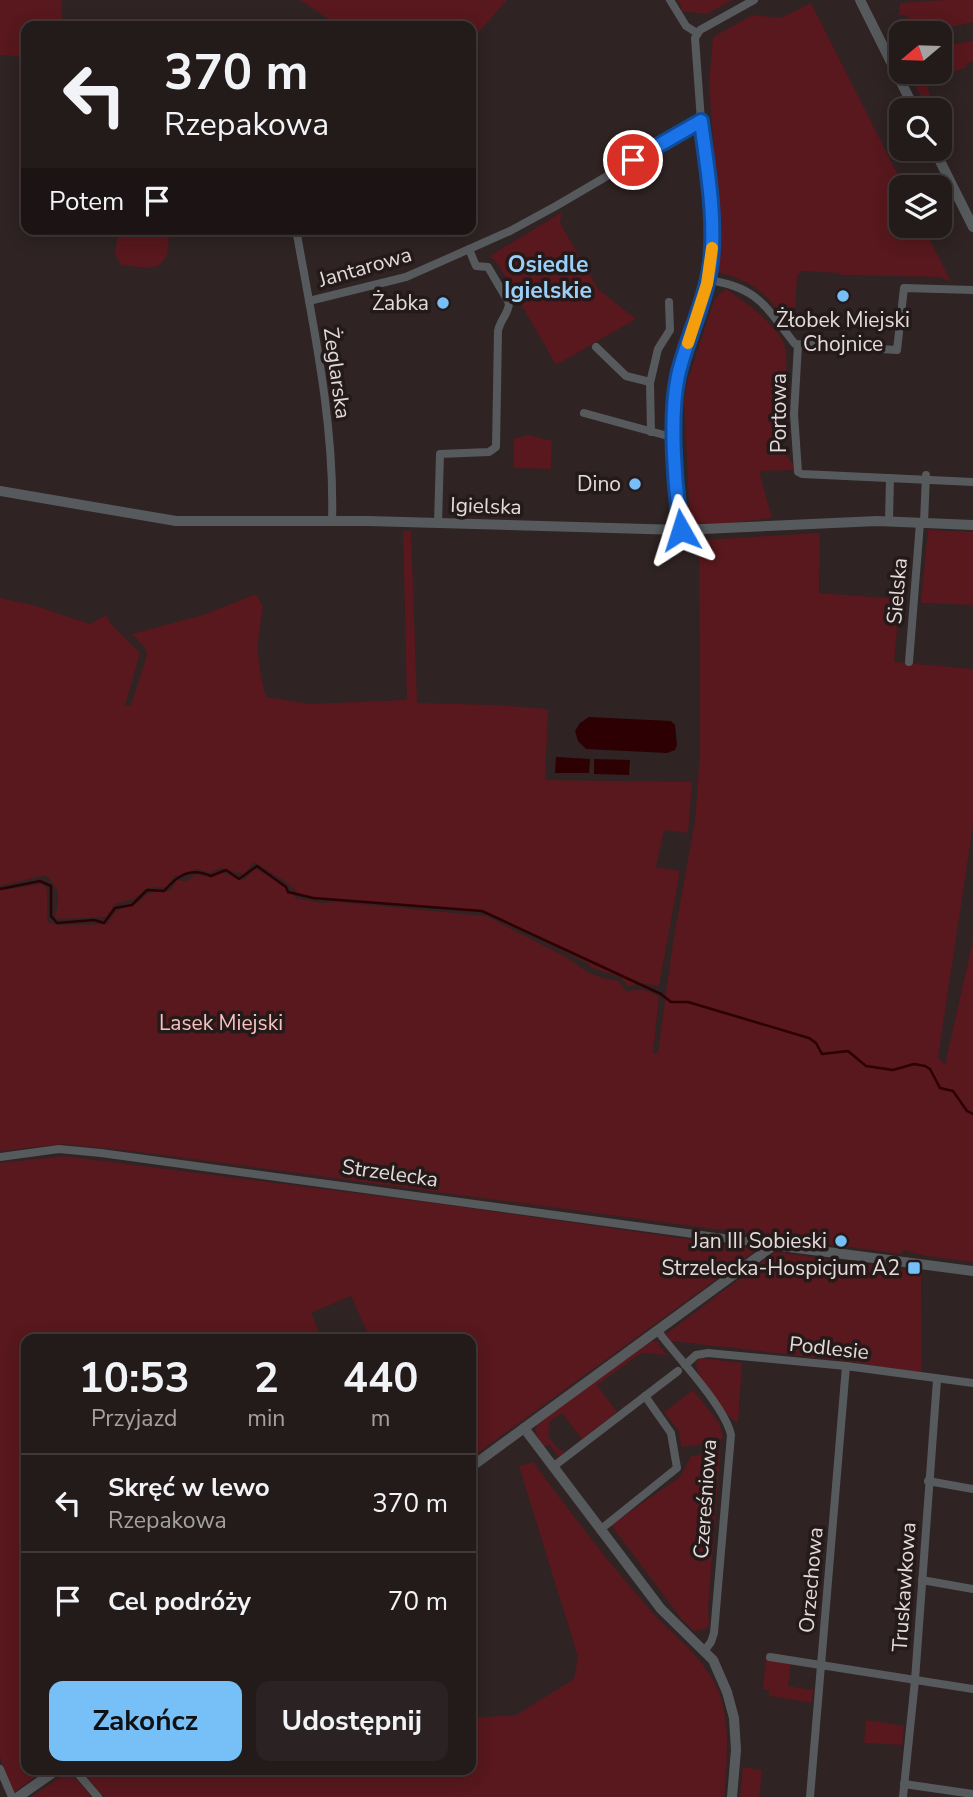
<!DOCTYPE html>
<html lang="pl">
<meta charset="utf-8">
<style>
:root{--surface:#231a1a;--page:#2b2323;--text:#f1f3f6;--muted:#a3a1a2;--line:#403839;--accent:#76c0f7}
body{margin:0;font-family:"Nunito Sans",sans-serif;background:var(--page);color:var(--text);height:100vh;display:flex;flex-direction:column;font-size:26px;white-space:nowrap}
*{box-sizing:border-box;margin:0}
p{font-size:23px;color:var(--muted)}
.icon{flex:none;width:38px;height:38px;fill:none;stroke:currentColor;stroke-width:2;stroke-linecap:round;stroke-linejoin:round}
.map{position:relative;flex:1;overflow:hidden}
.sheet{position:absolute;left:21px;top:1334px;width:455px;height:441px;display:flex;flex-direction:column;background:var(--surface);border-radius:14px;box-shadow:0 4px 18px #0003,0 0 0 2px var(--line)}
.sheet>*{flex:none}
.guide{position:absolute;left:21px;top:21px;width:455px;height:214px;border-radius:14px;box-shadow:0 4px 18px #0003,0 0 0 2px var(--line);background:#231a1a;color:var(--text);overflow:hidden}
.needle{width:46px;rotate:251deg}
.fabs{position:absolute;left:889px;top:21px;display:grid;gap:14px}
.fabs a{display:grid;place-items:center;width:63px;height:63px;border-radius:14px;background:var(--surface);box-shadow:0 4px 18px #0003,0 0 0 2px var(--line);font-size:35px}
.pin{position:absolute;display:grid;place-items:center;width:60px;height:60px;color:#fff;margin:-30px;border:4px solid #fff;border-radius:50%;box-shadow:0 2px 7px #0007}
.me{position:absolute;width:77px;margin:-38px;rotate:354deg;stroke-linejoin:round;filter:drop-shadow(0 0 5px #0008)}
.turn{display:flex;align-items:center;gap:24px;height:147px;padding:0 28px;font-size:32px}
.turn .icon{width:91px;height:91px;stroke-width:2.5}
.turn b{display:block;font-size:49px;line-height:60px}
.then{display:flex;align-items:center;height:66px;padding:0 28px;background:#0003;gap:14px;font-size:26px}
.eta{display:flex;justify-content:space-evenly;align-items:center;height:119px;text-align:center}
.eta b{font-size:42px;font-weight:700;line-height:49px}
.primary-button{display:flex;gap:14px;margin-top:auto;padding:14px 28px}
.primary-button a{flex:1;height:80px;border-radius:14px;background:var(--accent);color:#111;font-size:28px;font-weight:700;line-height:80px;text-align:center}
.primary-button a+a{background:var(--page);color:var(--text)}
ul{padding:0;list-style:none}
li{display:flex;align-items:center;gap:21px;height:98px;padding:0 28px;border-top:2px solid var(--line)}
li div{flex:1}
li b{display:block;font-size:26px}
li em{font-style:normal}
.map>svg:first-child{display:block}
.green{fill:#58181d}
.water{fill:#2d0004}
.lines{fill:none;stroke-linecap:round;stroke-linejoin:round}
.stream{stroke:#2d0004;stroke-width:2.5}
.minor{stroke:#565a5d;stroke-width:8}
.tertiary{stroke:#565a5d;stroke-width:10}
.route-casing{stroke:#114b97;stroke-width:18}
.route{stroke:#1a73e8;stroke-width:12}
.slow{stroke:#f59e0b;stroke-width:12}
.poi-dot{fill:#76c0f7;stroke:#251a1a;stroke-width:2.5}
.labels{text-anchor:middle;stroke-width:7;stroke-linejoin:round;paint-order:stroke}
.street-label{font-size:21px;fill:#e3dbdb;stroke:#251a1a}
.poi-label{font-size:21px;fill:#e3dbdb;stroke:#251a1a;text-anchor:end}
.park-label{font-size:21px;fill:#f8c1c0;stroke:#251a1a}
.neighbourhood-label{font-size:23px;font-weight:bold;fill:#9acff8;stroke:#251a1a}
</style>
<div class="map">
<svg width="973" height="1797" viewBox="0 0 973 1797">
<rect width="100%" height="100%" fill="#2f2323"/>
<!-- green -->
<g class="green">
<path d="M0 0H61L63 26H26V64L17 56 0 55Z"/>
<path d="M300 0H507L471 41V26H354L331 21Z"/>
<path d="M678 0H732L707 14 681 11 682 8Z"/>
<path d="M944 0H973V22L921 33H901L900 52 896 42 898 20H908L907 16 899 15 900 3Z"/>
<path d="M811 3 904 187H901V226H923L951 282 940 277 842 275 840 273 802 271 797 276 795 314 783 317C760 288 753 282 717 272V266L713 264 716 239 713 195 714 153 709 84 713 37 753 15 781 18Z"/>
<path d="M973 41V61L966 64 967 67 926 82 930 96 921 97 912 77 919 72H940V47Z"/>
<path d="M562 212 560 223 598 289 636 319 556 365 498 264 490 256Z"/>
<path d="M119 229H170L167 255 160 265 148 268 121 265 115 253Z"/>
<path d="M726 289C744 301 783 328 786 351 790 384 769 438 793 464V470L759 471 772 518 723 524 690 523 684 402 687 382 715 298Z"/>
<path d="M528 435 552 441 551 469 514 468V439Z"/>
<path d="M928 530 973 532V605L921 603Z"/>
<path d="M403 531H411L417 703 496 705 548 709 545 780 692 782 688 833 664 830 656 867 680 871 659 986 639 983 628 987 621 977 592 968 586 962 484 911 315 897 298 893 286 882 254 862 244 874 220 868 211 873 196 869 185 876 175 875 167 887 148 888 134 899 115 904 106 917 58 919 55 916C60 898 60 887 45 875L0 886V598L33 605 90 624 106 615 111 624 140 653 125 706 131 705 147 655 145 648 132 634 203 615 256 594 263 607C256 646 256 658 266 697L310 704 407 700Z"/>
<path d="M820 533 819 593 900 599 894 662 973 669V826L938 1057 945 1065 973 940V1262L926 1256 903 1250 901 1254 132 1151 64 1144 0 1151V890H4L42 884 47 889V918L49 923 59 925 108 924C114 909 120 910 134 904 140 902 143 897 148 894 162 887 170 900 176 880L186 881 197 874C207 878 211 878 220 872L244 880 255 868 286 887 296 898 321 903 338 902 486 916 566 957 589 973 603 978 618 981 627 992C641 987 647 990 659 997L653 1053H658L673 942 695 821 700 752 699 540Z"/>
<path d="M65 1156 433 1203 758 1249 471 1458V1339H358L368 1334 351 1296 311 1313 322 1339H26V1769H46L13 1793 0 1757V1163Z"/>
<path d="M775 1252 921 1272 922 1374 847 1361 670 1341 666 1334Z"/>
<path d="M651 1341 659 1342 658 1344 667 1355 641 1353 597 1385 617 1412 582 1439 562 1413 550 1421 548 1436 558 1449 565 1451 559 1457 549 1444 544 1447C537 1437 532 1431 540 1420Z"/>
<path d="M700 1358 742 1363 738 1423C725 1416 696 1378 696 1363Z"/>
<path d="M693 1390 719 1423 723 1436 720 1442 681 1447 679 1431 664 1412Z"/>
<path d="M720 1452 708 1609 709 1624 706 1629 694 1631 681 1618 611 1525 680 1477 691 1456Z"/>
<path d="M533 1462C571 1513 610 1565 653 1613 675 1637 702 1656 716 1686 732 1719 727 1761 724 1797H104L79 1769H471V1718L516 1715 574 1679 578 1657 519 1466Z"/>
<path d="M766 1656 791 1662 788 1686 813 1690 812 1703 769 1696V1690L763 1689Z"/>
<path d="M866 1720 904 1726 902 1745 864 1743Z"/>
<path d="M743 1767 762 1770 759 1797H740Z"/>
<path d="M69 1771 92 1797H31Z"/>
</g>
<!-- water -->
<g class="water">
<path d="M589 717 671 721 675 725 677 745 675 750 667 753 586 749 578 741 575 731 580 723Z"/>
<path d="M556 757 590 759 589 773H555Z"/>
<path d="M594 759 630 760 629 775 594 774Z"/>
</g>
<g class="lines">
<!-- stream -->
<g class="stream">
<path d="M0 889 40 881 51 886V916L57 923 94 920 104 923 115 908 132 905 147 890 164 891C178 875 190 867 211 876L226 870 239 879 257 866 286 887 288 892 313 898 482 911 661 994"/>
<path d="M662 995 671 1002H688L809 1038 816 1043 822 1054 848 1051 866 1066 893 1070 914 1064 925 1066 930 1069 940 1088 953 1091 967 1111 973 1114"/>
</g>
<!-- minor -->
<g class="minor">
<path d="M670 0 686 26 697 33"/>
<path d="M296 229C313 325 335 424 332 522"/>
<path d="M708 280C758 287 766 307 795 344L897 350 904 288 973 290"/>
<path d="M309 301 406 277 510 231 556 206 701 121 695 38 700 30 754 0"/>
<path d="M798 345 794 414 798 472 802 474 973 482"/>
<path d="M596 347 626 376 650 382"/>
<path d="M584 413 675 438"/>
<path d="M651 432 650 383 658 349 670 330 669 302"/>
<path d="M889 521 890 478"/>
<path d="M924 523 926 475"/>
<path d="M438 524 440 454 489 452 496 447 498 331C500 320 509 313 509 303L488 267 476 266 469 249"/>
<path d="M681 530C675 488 669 417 678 376 687 338 706 303 710 264 715 217 706 167 701 121"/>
<path d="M909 662 920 523"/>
<path d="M0 1157 59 1149 101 1153 774 1245"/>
<path d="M657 1330C676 1356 725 1406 731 1435L714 1633 711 1642 705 1650"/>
<path d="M685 1365 696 1355 708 1353 846 1366 973 1383"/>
<path d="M554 1466 678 1371"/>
<path d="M928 1481 973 1489"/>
<path d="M601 1529 677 1468 671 1433 645 1396"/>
<path d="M922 1580 973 1589"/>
<path d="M770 1657 973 1689"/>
<path d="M0 1769 12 1797"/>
<path d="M74 1769 98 1797"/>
<path d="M904 1784 973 1794"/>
<path d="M810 1797 846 1366"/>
<path d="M903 1797 915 1680 937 1380"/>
</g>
<!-- tertiary -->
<g class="tertiary">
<path d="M860 0 915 110"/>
<path d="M934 149 973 227"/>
<path d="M0 491 176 521H368L681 530 877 521 973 525"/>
<path d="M524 1428 661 1609 713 1660 727 1692 734 1718 736 1750 732 1797"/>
<path d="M471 1467 774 1245 973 1271"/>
<path d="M18 1797 58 1769"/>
</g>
</g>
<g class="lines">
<defs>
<path id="route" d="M633 160 701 121C707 168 717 222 710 269 704 306 686 340 678 376 669 417 675 488 681 530"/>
</defs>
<!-- route casing -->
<use href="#route" class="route-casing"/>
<!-- route -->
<use href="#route" class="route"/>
<!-- slow -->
<path class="slow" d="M688 343 707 284 712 248"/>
</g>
<!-- markers -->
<g class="poi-dot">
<circle cx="843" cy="296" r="7"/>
<circle cx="443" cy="303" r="7"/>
<circle cx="635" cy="484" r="7"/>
<circle cx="841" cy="1241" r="7"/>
<rect x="907" y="1261" width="14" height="14" rx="3.5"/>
</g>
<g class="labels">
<!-- street labels -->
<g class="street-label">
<text transform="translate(365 267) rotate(-16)" y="7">Jantarowa</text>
<text transform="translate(337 373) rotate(82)" y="7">Żeglarska</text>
<text transform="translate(779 413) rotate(-90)" y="7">Portowa</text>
<text transform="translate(486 506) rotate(2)" y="7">Igielska</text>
<text transform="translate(897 591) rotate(-85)" y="7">Sielska</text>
<text transform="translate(390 1173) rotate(8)" y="7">Strzelecka</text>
<text transform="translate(829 1348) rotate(6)" y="7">Podlesie</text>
<text transform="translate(705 1499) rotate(-86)" y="7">Czereśniowa</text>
<text transform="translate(811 1580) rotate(-85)" y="7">Orzechowa</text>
<text transform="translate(904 1587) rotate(-86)" y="7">Truskawkowa</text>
</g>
<!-- poi labels -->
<g class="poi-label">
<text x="429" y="310">Żabka</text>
<text x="843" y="327" text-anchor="middle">Żłobek Miejski<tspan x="843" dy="24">Chojnice</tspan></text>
<text x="621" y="491">Dino</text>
<text x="827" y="1248">Jan III Sobieski</text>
<text x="900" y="1275">Strzelecka-Hospicjum A2</text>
</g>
<!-- park labels -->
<g class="park-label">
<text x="221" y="1030">Lasek Miejski</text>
</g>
<!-- neighbourhood labels -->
<g class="neighbourhood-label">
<text x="548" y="272">Osiedle<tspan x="548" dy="26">Igielskie</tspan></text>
</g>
</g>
</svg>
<div class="fabs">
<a><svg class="needle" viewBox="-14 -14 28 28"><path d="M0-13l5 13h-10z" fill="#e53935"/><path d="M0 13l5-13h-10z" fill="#a3a1a2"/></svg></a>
<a><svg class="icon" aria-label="search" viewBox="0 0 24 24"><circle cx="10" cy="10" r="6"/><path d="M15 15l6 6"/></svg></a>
<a><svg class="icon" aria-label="layers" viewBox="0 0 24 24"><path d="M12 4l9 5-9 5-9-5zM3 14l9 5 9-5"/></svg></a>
</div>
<div class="pin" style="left:633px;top:160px;background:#d93025"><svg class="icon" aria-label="arrive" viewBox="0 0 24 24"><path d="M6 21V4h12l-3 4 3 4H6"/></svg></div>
<svg class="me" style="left:681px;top:530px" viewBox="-20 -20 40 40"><path d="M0-17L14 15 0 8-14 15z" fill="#1a73e8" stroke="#fff" stroke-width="4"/></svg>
<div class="guide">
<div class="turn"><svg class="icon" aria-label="left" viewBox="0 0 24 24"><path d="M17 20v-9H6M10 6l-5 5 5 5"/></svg><div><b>370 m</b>Rzepakowa</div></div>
<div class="then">Potem<svg class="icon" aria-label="arrive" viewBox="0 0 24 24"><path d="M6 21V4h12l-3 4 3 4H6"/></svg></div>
</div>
<section class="sheet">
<div class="eta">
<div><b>10:53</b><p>Przyjazd</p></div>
<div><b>2</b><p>min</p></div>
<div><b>440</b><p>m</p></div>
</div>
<ul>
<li><svg class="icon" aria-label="left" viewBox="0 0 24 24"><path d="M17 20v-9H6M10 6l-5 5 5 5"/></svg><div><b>Skręć w lewo</b><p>Rzepakowa</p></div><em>370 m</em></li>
<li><svg class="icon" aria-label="arrive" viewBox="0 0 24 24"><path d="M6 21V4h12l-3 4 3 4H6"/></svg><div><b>Cel podróży</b></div><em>70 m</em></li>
</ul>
<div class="primary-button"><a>Zakończ</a><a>Udostępnij</a></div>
</section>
</div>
